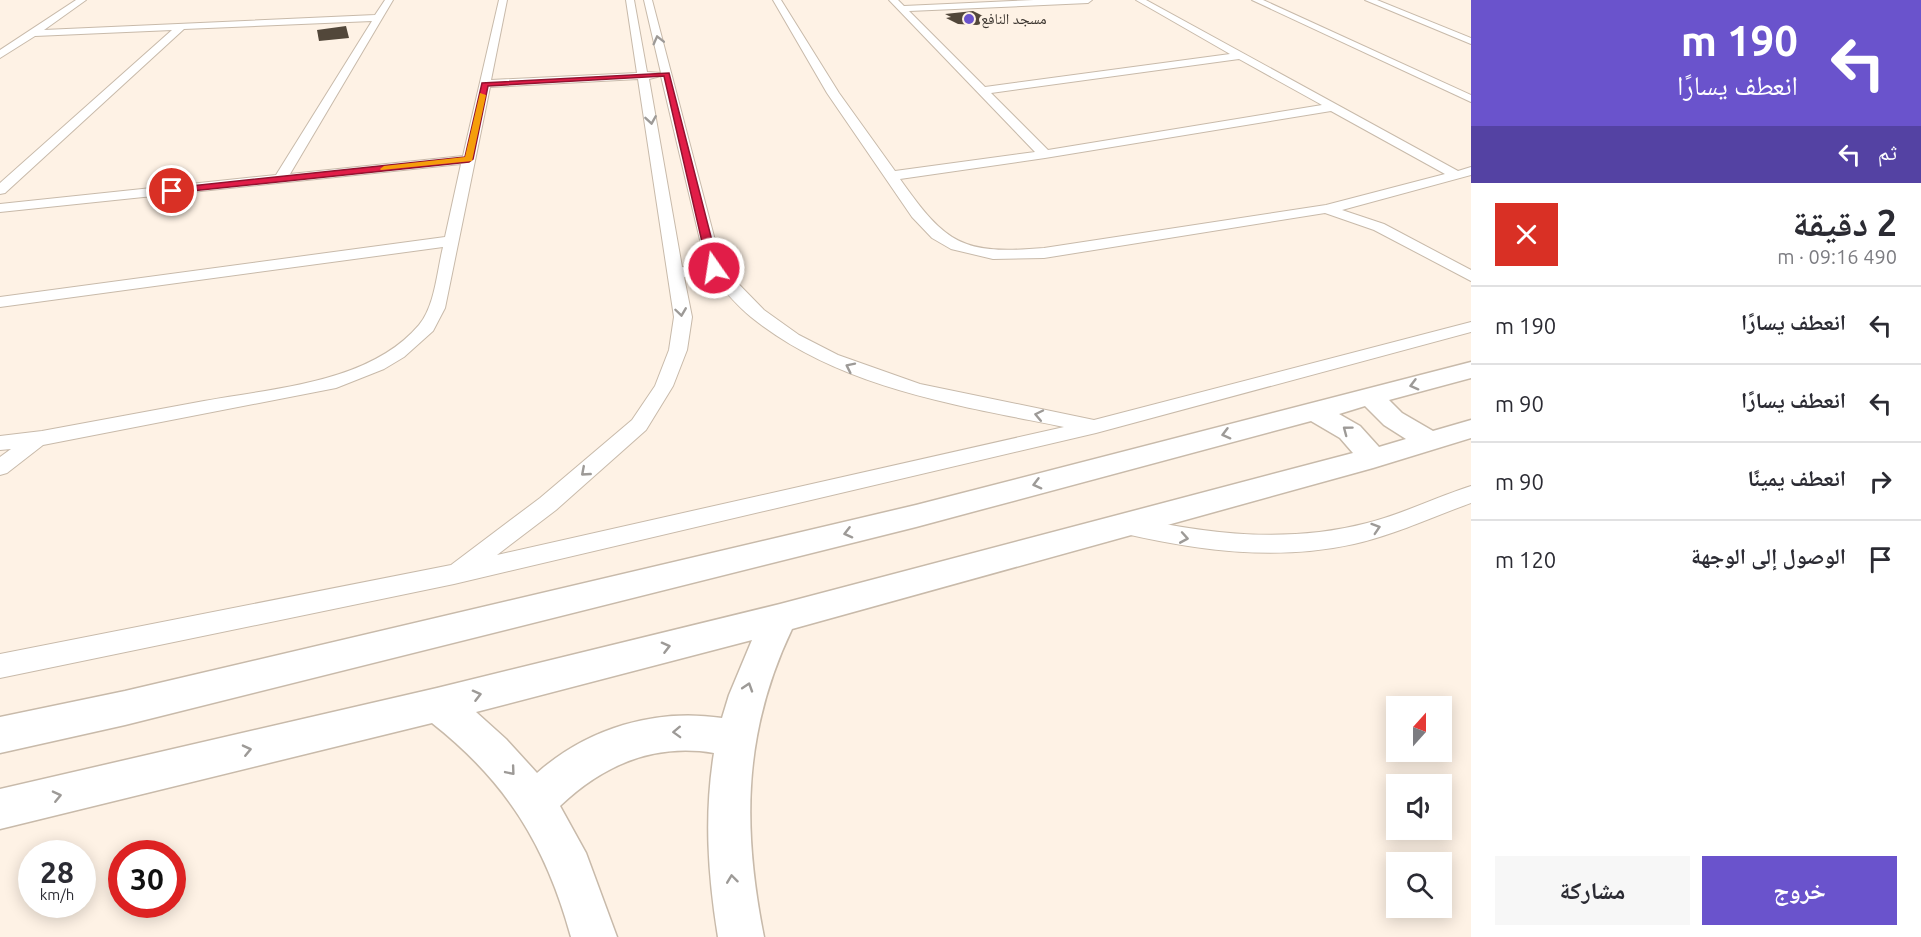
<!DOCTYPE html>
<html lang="ar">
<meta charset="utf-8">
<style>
:root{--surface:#fff;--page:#f7f7f7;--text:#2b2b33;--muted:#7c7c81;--line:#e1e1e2;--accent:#6a53cc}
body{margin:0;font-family:Ubuntu,"Noto Naskh Arabic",sans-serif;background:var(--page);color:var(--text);direction:rtl;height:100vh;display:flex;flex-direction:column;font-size:22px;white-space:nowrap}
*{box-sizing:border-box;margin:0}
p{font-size:20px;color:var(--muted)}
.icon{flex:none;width:33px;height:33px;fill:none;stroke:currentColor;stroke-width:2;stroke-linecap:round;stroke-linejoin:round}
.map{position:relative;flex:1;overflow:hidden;direction:ltr}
.sheet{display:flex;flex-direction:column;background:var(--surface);width:450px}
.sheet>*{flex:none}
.hud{background:#6a53cc;color:#fff;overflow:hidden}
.needle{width:39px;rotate:21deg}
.tools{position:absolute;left:1386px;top:696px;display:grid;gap:12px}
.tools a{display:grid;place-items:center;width:66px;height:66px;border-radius:0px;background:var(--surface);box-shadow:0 3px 15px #0003;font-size:30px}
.speed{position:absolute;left:18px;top:840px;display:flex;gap:12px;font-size:30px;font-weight:700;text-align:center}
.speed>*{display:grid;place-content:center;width:78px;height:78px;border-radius:50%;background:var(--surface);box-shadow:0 3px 15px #0003;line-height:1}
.speed small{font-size:15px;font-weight:400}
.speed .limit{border:9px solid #d22;background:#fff;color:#111}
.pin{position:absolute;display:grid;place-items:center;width:51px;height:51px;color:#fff;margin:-26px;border:3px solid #fff;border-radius:50%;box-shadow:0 2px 6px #0007}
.me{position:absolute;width:66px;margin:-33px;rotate:347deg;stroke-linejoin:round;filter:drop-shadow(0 0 4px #0008)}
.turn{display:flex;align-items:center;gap:21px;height:126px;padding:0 24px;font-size:27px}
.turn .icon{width:78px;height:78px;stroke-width:2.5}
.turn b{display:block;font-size:42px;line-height:51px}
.then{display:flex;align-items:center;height:57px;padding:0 24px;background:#0003;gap:12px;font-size:22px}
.round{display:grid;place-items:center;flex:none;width:63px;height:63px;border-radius:0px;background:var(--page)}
.summary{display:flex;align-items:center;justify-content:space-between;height:102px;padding:0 24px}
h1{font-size:36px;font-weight:700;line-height:45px}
.cta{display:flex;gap:12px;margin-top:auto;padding:12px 24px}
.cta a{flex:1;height:69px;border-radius:0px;background:var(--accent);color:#fff;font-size:24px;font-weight:700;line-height:69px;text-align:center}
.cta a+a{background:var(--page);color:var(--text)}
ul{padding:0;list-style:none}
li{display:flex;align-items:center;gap:18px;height:78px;padding:0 24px;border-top:2px solid var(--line)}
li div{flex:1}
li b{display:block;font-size:22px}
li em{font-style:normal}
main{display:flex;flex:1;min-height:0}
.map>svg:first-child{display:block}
.building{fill:#52473a}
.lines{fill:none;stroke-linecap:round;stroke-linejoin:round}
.street-casing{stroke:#c8baaa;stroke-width:2}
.secondary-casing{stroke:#c8baaa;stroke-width:3}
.street{fill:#fff;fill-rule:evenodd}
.secondary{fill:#fff;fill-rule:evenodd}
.oneway{stroke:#9d9a97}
.route{fill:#e11d48;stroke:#92132f;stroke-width:1.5}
.slow{fill:#f59e0b}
.poi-dot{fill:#6a53cc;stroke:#fef2e5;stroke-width:2}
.labels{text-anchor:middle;stroke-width:6;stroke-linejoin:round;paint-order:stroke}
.far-poi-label{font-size:15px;fill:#3b352f;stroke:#fef2e5;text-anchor:start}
</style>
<main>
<section class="sheet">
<div class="hud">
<div class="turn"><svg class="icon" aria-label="left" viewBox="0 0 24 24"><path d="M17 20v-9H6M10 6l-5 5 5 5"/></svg><div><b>190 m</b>انعطف يسارًا</div></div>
<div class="then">ثم<svg class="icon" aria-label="left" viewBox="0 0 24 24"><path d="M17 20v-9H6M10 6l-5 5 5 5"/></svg></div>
</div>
<div class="summary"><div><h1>2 دقيقة</h1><p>490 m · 09:16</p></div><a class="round" style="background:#d93025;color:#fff"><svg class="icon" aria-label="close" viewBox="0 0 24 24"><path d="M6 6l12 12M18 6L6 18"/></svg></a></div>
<ul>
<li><svg class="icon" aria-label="left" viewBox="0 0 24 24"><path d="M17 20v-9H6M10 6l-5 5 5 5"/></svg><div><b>انعطف يسارًا</b></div><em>190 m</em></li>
<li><svg class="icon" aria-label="left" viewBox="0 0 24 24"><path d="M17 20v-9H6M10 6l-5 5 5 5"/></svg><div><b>انعطف يسارًا</b></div><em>90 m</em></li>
<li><svg class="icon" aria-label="right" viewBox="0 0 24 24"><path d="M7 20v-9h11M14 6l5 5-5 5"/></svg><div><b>انعطف يمينًا</b></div><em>90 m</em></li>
<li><svg class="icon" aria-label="arrive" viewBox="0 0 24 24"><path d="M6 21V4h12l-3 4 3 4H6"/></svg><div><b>الوصول إلى الوجهة</b></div><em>120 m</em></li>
</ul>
<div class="cta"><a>خروج</a><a>مشاركة</a></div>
</section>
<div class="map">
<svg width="1471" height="937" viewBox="0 0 1471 937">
<rect width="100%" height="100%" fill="#fef2e5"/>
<!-- building -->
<g class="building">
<path d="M973 11 993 21 977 25 958 24 946 18 951 17 945 14Z"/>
<path d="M346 26 349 38 319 41 317 30Z"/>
</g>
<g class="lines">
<defs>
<g id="street">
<path d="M76 0H86L44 30 375 15 385 0H393L290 174 463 156 499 0H507L491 80 637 73 626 0H634L647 72 661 73 644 0H652L722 267 764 310 799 335 838 355 920 384 1094 420 1471 322V332L1096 433 454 584 0 678V654L451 565 540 498 632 420 655 386 669 350 674 317 638 79 490 87 445 308 433 331 404 357 384 369 336 388 43 445 7 473 0 475V457L11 449 0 450V436L42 431C96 421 150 411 204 401 274 388 370 383 419 325 435 306 437 271 443 247L0 307V297L445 237 461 164 0 212V204L276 175 372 21 184 29 5 193 0 194V183L172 30 35 36 0 58V50ZM661 76 706 265 695 268 682 267 649 79ZM711 274C723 289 736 305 751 317 839 388 956 405 1064 427L497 555 556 510 646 430 673 386 687 350 692 317 684 277 695 278Z"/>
<path d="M773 0H781L839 93 895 171 1035 152 889 0H898L904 6 1034 0H1092L1088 3 909 11 985 87 1230 54 1136 0H1146L1458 171 1471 167V175L1342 210 1384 224 1471 270V281L1374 230 1325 213 1044 258 993 259 951 249 932 238 912 217 827 93ZM1239 59 1322 105 1048 150 991 93ZM1331 111 1445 174 1326 205 1044 248C962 255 946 244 900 179L1045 158Z"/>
<path d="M1252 0H1263L1471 95V102Z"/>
<path d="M1365 0H1377L1471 38V44Z"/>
<path d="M1471 486V503C1432 517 1394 535 1354 544 1277 561 1201 551 1126 534L1118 531 1115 525 1118 519 1126 516C1206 534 1287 544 1367 523 1403 514 1436 497 1471 486Z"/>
</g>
<path id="secondary" d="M1471 362V378L1389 400 1402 413 1433 431 1471 420V438L1373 468 792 629C743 732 742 827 764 937H718C708 875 704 815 714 753 654 743 603 765 560 806L586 853 617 937H571C546 846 507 782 432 723L0 829V789L437 688 780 604 1353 453 1340 438 1311 421 916 527 125 725 0 753V717L125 691 916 505ZM1365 406 1384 425 1406 439 1379 447 1360 426 1339 414ZM752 640 729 695 722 718C655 708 588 728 537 773L506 739 476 712Z"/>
</defs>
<!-- street casing -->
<use href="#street" class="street-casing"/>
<!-- secondary casing -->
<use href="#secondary" class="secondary-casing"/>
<!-- street -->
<use href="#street" class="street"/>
<!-- secondary -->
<use href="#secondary" class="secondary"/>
</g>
<!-- one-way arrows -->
<defs><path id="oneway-chevron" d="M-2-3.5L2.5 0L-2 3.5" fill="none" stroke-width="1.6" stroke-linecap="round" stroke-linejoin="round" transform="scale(1.5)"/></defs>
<g class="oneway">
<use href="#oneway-chevron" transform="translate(658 40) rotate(-104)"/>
<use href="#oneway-chevron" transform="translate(651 120) rotate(81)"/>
<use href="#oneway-chevron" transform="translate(681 312) rotate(82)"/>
<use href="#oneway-chevron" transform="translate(850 367) rotate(-154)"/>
<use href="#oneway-chevron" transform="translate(1414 385) rotate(165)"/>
<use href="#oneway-chevron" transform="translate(1039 415) rotate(-168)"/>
<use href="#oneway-chevron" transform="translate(1347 430) rotate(-143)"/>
<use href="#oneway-chevron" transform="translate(1226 434) rotate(165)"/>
<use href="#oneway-chevron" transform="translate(585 472) rotate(139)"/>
<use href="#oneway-chevron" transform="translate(1037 484) rotate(165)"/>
<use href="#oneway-chevron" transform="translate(1376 528) rotate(-18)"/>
<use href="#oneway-chevron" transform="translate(848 533) rotate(166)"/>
<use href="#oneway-chevron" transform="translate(1184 538) rotate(10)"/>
<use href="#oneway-chevron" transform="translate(666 647) rotate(-14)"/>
<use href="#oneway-chevron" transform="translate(748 687) rotate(-72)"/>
<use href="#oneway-chevron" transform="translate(477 695) rotate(-14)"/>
<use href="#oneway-chevron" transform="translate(677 732) rotate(178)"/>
<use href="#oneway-chevron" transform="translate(247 750) rotate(-13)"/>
<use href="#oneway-chevron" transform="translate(511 771) rotate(50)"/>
<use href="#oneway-chevron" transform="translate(57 796) rotate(-13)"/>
<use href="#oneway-chevron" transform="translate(732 879) rotate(-97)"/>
</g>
<!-- route -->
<path class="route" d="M669 73 719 268 714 271 708 268 664 76 488 86 473 159 469 162 172 193 168 191 172 188 465 157 482 83Z"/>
<!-- slow -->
<path class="slow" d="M480 93 486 95 472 161 381 170 380 169 384 166 465 157Z"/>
<!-- markers -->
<circle class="poi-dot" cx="969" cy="19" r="6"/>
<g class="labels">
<!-- far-poi labels -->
<g class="far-poi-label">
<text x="981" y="24">مسجد النافع</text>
</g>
</g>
</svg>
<div class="tools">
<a><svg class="needle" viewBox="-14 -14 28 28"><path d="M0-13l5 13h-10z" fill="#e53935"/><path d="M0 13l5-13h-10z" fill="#7c7c81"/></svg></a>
<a><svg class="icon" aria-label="sound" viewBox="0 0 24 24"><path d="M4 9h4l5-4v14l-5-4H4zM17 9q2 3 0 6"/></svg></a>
<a><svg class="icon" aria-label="search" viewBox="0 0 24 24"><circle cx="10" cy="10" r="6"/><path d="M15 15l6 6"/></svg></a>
</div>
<div class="speed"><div>28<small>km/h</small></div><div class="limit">30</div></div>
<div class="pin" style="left:172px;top:191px;background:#d93025"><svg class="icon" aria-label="arrive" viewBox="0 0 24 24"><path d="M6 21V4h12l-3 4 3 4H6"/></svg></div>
<svg class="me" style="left:714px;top:268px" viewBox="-20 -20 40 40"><circle r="17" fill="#e11d48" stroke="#fff" stroke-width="3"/><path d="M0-11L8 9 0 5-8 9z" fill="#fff"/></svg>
</div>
</main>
